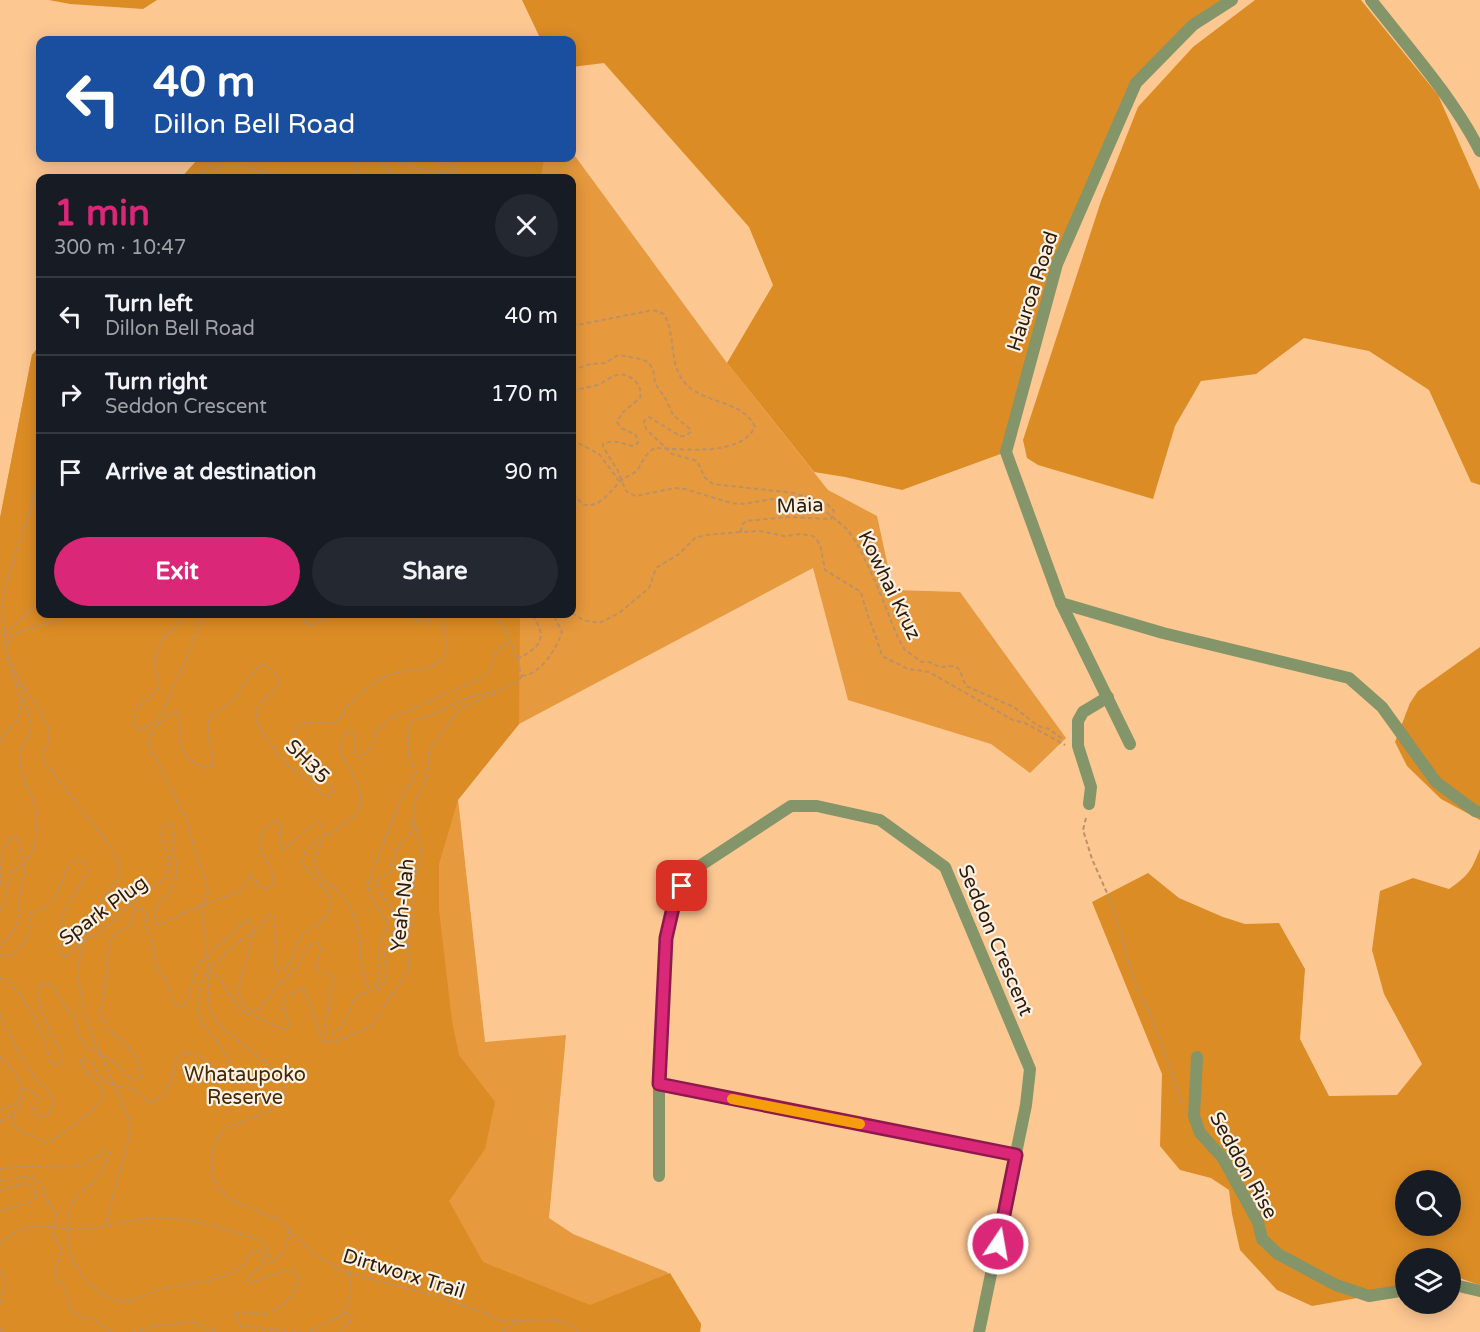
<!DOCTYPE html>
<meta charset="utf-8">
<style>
:root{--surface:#171b24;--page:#242831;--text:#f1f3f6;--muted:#9ea1a6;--line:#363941;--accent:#db2777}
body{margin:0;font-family:"Varela Round",sans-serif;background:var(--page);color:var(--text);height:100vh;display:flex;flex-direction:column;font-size:22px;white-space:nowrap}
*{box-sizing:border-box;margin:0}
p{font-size:20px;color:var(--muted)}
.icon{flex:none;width:33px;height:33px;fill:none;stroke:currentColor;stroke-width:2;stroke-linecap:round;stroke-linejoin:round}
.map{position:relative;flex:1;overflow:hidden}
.panel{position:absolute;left:36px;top:174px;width:540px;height:444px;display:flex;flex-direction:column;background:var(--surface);border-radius:12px;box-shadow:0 3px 15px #0003}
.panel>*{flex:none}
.hud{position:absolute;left:36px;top:36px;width:540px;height:126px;border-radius:12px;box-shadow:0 3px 15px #0003;background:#1a4fa0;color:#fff;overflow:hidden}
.buttons{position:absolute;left:1395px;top:1170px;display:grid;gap:12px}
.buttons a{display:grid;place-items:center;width:66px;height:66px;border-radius:50%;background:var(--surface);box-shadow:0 3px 15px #0003;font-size:30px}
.pin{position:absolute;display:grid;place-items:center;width:51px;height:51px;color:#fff;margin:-26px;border-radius:12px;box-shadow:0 3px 9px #0006}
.me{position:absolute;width:66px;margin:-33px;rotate:12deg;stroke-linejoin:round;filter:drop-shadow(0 0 4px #0008)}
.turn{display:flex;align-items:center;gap:21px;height:126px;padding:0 18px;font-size:27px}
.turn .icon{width:78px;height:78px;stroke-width:2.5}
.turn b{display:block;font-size:42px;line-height:51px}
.round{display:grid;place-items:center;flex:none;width:63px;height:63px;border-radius:32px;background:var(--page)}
.summary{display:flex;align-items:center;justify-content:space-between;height:102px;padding:0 18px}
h1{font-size:36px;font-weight:800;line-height:45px;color:var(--accent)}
.button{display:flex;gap:12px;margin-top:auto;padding:12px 18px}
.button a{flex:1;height:69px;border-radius:36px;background:var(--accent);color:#fff;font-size:24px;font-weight:800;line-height:69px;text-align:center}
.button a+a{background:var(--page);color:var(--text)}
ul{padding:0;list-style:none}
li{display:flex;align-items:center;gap:18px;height:78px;padding:0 18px;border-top:2px solid var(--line)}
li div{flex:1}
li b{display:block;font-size:22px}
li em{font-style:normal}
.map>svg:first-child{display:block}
.green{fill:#e7993d}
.forest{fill:#dc8c24;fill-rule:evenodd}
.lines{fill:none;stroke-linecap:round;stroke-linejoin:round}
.path{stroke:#bc9166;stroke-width:2;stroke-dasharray:4.5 3;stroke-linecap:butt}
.street{stroke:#839569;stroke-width:12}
.route-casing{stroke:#8e194d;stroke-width:15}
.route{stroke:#db2777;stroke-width:10}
.slow{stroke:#f59e0b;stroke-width:10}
.labels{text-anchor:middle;stroke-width:4.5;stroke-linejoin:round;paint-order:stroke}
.street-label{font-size:20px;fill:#301c06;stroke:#fdf2e7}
.park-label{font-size:20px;fill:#472700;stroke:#fdf2e7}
</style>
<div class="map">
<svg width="1480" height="1332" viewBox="0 0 1480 1332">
<rect width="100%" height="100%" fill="#fdc792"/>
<!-- green -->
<path class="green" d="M572 152 727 363 828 490 877 516 893 590 960 592 1066 738 1030 773 991 744 848 700 813 568 519 724 458 799 485 1042 566 1035 549 1218 573 1234 667 1272 701 1324 700 1332H0V518L32 355 40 345V614H572V178H181L199 158H572Z"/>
<!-- forest -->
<g class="forest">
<path d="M49 0H157L143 9 70 4Z"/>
<path d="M522 0H1232L1193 25 1136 83 1057 264 1006 452 902 490 845 477 814 472 727 363 773 285 749 227 604 63 572 67V40H541Z"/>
<path d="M1255 0H1361L1438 95 1480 190V485L1471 482 1429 390 1369 351 1304 338 1256 374 1201 381 1175 426 1153 499 1038 465 1027 458 1023 440 1101 201 1138 107 1193 47Z"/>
<path d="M199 158H544L541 178H181Z"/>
<path d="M40 345V614H520L519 724 458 800 439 864V910L452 1021 459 1055 495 1102 485 1149 449 1201 483 1262 590 1305 670 1273 701 1324 700 1332H0V518L32 355Z"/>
<path d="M1480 647V820L1441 799 1407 766 1395 742 1410 703 1418 691Z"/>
<path d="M1480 849V1285L1459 1278H1451L1450 1258H1406L1405 1283 1363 1297 1312 1306 1277 1290 1240 1250 1232 1214 1229 1190 1211 1178 1180 1170 1160 1146 1162 1074 1092 902 1148 873 1179 898 1223 917 1245 924 1279 923 1305 969 1300 1039 1329 1096 1397 1095 1422 1064 1384 994 1372 950 1380 891 1413 878 1449 889C1469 875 1471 871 1480 849ZM1406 1180H1450V1226H1406Z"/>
</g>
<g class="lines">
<!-- path -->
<g class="path">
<path d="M335 158 356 162 359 167 356 172 347 178"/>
<path d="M376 158 399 178"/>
<path d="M392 158 410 167 450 173 456 169 454 166 421 158"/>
<path d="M197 178 218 158"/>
<path d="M211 178 219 166C243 164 264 172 287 178"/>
<path d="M572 206 575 209 572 214"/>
<path d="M572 326 653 310 664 314C677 337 667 368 689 387 709 404 743 401 755 427 740 457 683 449 655 448 645 453 643 462 637 470 632 476 626 476 621 481 609 491 600 510 582 504L572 492"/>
<path d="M572 370 590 364 605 363 618 355 641 359 648 362 653 369 655 383 667 401 673 415 690 429 691 432 685 436H680L649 417 644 421 646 429 672 454 697 461 705 478 713 484 794 493 826 503 834 511 831 519 787 517 746 521 742 525 741 532 760 531 784 536 801 534 813 536 820 544 825 570 861 592C866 614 876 634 882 656L908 669 929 672 1013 720 1025 723 1065 745"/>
<path d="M572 390C581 389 591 387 600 384 606 381 611 376 617 375 630 372 644 386 640 398L622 413 617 422 621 428 636 435 638 443 632 446C621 443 614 439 603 444V447L618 471 626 491 635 496 675 488 685 489 731 503 744 504 778 498 792 505H810L824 510 848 530 859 547 878 588 898 638 905 650 922 662H929L940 667 954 666 959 669 966 686 1014 707 1038 726 1049 729 1064 740"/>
<path d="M572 440 599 454 620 482"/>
<path d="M572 613 583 620 599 623 619 613 636 599 649 588 656 568 679 554 695 538 706 535 740 532"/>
<path d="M185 614C178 631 168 629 162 641 158 648 154 660 155 668 155 675 160 680 158 686 153 702 126 705 136 728 143 731 146 729 151 723H161L175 711 179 714C180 740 178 761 208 768L214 764C213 761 207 726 208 723 210 710 223 709 231 702 248 686 260 639 281 685 272 692 259 701 256 712 253 724 280 758 289 766 295 771 302 774 308 779 316 785 319 794 329 797L333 793C332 784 326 781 324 772L319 771C316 768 313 764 310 761 302 752 283 745 297 728 301 724 307 722 314 722 321 721 329 725 336 722 342 719 343 713 347 707 354 697 375 681 386 676 404 667 434 676 445 654 450 643 441 626 441 614"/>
<path d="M204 614 181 671 148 743 186 819 208 891 201 906 209 971"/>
<path d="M300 614 305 622 312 625 327 618V614"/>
<path d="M402 614 427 624 432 614"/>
<path d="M493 614C510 631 515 654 522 676"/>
<path d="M3 634 23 618 40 600"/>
<path d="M517 659C541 647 549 637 531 614"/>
<path d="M522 676C508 695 481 691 461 700 445 708 431 717 413 720L409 727 408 753 409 759 416 772 399 804 367 885C370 901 383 910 388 925L379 945 378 984 373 987H369L366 984 360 958 361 943 354 915 345 898 320 875 315 866V855L322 842 319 839C273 871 342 879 329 911 324 923 309 927 302 936 292 949 297 961 281 971L276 969C274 963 275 961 275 955 276 949 275 921 274 916L269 915 260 928 236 943 211 968 209 976V1004L211 1013 222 1028 277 1072 284 1080 285 1093 278 1105 270 1111 226 1128 218 1137 213 1151 212 1176 220 1190 231 1200 278 1219 315 1255 345 1272 437 1296 488 1314 501 1321 552 1320 567 1323 579 1332"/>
<path d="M522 676C541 674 556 650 562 632L553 614"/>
<path d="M20 682C29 694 51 722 49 738 49 744 44 750 42 756L45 762 113 850C117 858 121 868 119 877 117 883 109 889 106 895 93 916 82 938 79 963 74 1013 110 1071 128 1118L130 1133 128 1143 105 1226"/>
<path d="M0 741C6 730 18 724 20 711 23 688 0 658 9 638 27 625 52 626 70 614"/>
<path d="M1086 818 1083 830 1092 859 1111 902 1133 978 1153 1021 1176 1083 1181 1103"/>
<path d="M0 885C1 869 0 842 14 836L19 839 21 855 25 869 19 899 18 921 15 929 0 947"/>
<path d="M0 910 4 904 11 873C15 869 21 866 25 862 38 848 40 816 33 799 28 786 20 775 20 760 19 745 31 738 31 726L20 682 9 659 5 643 2 602 7 579 34 498 40 467"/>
<path d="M0 955C13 960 29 941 31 928 32 924 30 918 30 913 35 911 40 911 44 908 64 897 60 864 79 859L85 863 88 871C84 883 75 892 68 903 62 914 61 927 60 939 59 947 59 952 64 957L69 954 84 940 100 933 129 906 165 879 169 872V860L161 836 162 826 168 822 172 825C174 831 172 837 173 843 173 855 179 869 175 881 170 897 151 904 155 922L160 925 188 911 238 892 244 889 250 874 262 888 267 889 273 884C277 856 241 850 274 820L279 821 281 830 279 846 282 849C296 843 306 825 320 822L325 835H330C338 828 353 818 358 811 370 795 346 766 340 751V744L347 731 351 730 355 735 354 753 359 757C374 752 373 734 383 724 390 717 403 714 412 709 435 699 458 688 480 679 495 672 491 657 499 648 502 645 507 643 511 641"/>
<path d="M0 978C17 980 38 1023 44 1039 47 1047 47 1055 51 1062L57 1065 62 1063 63 1056C54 1040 34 1005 40 986L46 983 53 986 64 1006 74 1016 78 1035 87 1047 112 1060 129 1077 135 1080 141 1076 137 1060 127 1045 108 1029 100 1014 105 985 107 956 113 935 131 926 133 912 138 907 146 911 148 917 145 922 146 928 152 941 156 966 167 982 173 1002 181 1007 185 1006 198 964 249 918C263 948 219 992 251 1011L261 1008 279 984 297 968 308 947 314 942 318 944 321 950 316 964 317 970 328 972 335 980 330 993 329 1007 324 1029 327 1033C348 1032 346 1012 355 999 361 990 376 994 383 985 391 976 384 964 385 953 388 940 399 927 394 913 389 900 376 895 376 881L390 872 397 846 409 837 412 830 415 803 427 777 429 751 459 709 495 693"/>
<path d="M0 1014C10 1037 22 1060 37 1080 42 1087 50 1090 52 1098 55 1108 49 1116 39 1117L34 1113 33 1109 40 1100C37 1094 29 1088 21 1088"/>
<path d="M0 1057C15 1073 27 1081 17 1103L0 1111"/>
<path d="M15 1114V1127C24 1135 33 1133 43 1143L50 1142 91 1112 104 1096C99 1078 86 1077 80 1062L82 1058 92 1063 101 1078 109 1084 134 1089 144 1099 154 1102C177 1086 169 1070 181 1054 198 1047 209 1069 225 1073 238 1054 207 1036 201 1020 198 1011 198 1002 199 992 200 985 202 977 207 971 226 975 228 1002 244 1012 250 1016 259 1017 266 1021 273 1024 279 1030 287 1029L289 1022 282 1006 286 996 302 988C309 994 317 1028 322 1040 326 1041 327 1042 332 1041 339 1041 368 1029 373 1024L409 968 408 940 412 921 415 877 422 853 414 820"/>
<path d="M0 1122C10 1116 20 1112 23 1099L20 1096"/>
<path d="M0 1169C9 1168 19 1166 28 1166 60 1165 76 1175 103 1151H107L109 1155C106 1164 100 1175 93 1182 86 1190 75 1194 71 1205 64 1224 68 1258 81 1274 92 1288 104 1297 121 1301 132 1303 142 1296 151 1292 176 1283 219 1283 239 1269 247 1264 247 1253 257 1250L264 1257C262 1267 256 1271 249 1276L247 1281 249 1284 280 1272 293 1270 299 1278C297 1293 283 1309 268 1313 259 1315 247 1312 238 1312L235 1316 237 1322 241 1326 302 1332"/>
<path d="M0 1180C16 1180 34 1169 44 1190 45 1193 45 1197 47 1200 51 1208 58 1211 57 1221L53 1222 52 1230 61 1250 55 1274 67 1294 70 1310 80 1317 93 1320 109 1330 116 1332"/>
<path d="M0 1190 25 1183 34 1188 37 1195 30 1202 0 1211"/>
<path d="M0 1244C32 1215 44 1230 81 1229 104 1228 126 1220 149 1218 187 1215 225 1229 261 1240L265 1244 271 1262C286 1258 287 1242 290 1228"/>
<path d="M0 1270C8 1279 2 1293 0 1304"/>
<path d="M343 1313C351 1302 351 1289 350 1276L347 1274"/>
<path d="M0 1328 6 1332"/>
<path d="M132 1332 155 1326 188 1322H196L203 1327 220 1332"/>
<path d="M309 1332 346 1313 351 1315 352 1319 339 1332"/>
<path d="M501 1332 518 1323"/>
</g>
<!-- street -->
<g class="street">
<path d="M1232 0 1193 25 1136 83 1057 264 1006 452 1061 603 1163 633 1349 678 1382 707 1436 782 1475 811 1480 812"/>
<path d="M1371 0C1409 49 1452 96 1480 151"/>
<path d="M1061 603 1130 744"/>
<path d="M1089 804 1091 787 1078 746V721L1083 712 1108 697"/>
<path d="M1197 1057 1194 1116 1200 1133 1223 1158 1258 1222 1262 1239 1278 1254 1336 1285 1369 1296 1406 1290"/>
<path d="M659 1085 1016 1155"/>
<path d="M659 1176V1085L666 938 675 899 689 873 791 806H817L880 820 945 867 1030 1069 1026 1105 979 1332"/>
<path d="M1450 1284 1480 1291"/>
</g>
</g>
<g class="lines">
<defs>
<path id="route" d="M682 886 675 899 666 938 659 1084 1016 1155 998 1244"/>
</defs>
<!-- route casing -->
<use href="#route" class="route-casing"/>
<!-- route -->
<use href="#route" class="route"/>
<!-- slow -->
<path class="slow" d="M732 1099 860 1124"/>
</g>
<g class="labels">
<!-- street labels -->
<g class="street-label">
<text transform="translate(1032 291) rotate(-72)" y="7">Hauroa Road</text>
<text transform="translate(800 505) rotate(-2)" y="7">Māia</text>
<text transform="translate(890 585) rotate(64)" y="7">Kowhai Kruz</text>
<text transform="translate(308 761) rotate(45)" y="7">SH35</text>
<text transform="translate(402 905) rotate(-84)" y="7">Yeah-Nah</text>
<text transform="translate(103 910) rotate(-36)" y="7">Spark Plug</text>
<text transform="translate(996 940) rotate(67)" y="7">Seddon Crescent</text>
<text transform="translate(1244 1165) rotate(61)" y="7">Seddon Rise</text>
<text transform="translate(404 1273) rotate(17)" y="7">Dirtworx Trail</text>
</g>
<!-- park labels -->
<g class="park-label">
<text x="245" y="1081">Whataupoko<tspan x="245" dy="23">Reserve</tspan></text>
</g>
</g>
</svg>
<div class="buttons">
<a><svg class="icon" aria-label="search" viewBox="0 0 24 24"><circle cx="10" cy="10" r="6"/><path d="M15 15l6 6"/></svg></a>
<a><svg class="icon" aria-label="layers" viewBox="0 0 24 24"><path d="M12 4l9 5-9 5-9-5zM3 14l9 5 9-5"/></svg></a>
</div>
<div class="pin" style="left:682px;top:886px;background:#d93025"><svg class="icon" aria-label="arrive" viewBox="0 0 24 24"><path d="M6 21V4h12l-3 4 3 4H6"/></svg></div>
<svg class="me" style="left:998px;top:1244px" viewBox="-20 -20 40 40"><circle r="17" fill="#db2777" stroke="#fff" stroke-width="3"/><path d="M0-11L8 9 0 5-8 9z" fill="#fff"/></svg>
<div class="hud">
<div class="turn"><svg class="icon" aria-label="left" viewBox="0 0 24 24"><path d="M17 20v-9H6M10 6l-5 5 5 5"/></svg><div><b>40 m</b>Dillon Bell Road</div></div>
</div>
<section class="panel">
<div class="summary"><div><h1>1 min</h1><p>300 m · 10:47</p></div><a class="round"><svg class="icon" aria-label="close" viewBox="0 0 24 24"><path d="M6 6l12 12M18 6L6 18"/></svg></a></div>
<ul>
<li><svg class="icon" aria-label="left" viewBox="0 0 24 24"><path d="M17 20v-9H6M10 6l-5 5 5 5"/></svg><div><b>Turn left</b><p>Dillon Bell Road</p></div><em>40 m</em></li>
<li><svg class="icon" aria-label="right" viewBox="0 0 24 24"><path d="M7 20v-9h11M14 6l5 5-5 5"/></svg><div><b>Turn right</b><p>Seddon Crescent</p></div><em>170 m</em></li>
<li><svg class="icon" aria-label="arrive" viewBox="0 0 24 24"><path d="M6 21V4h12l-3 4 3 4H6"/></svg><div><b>Arrive at destination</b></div><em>90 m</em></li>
</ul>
<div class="button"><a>Exit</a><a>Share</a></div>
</section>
</div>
